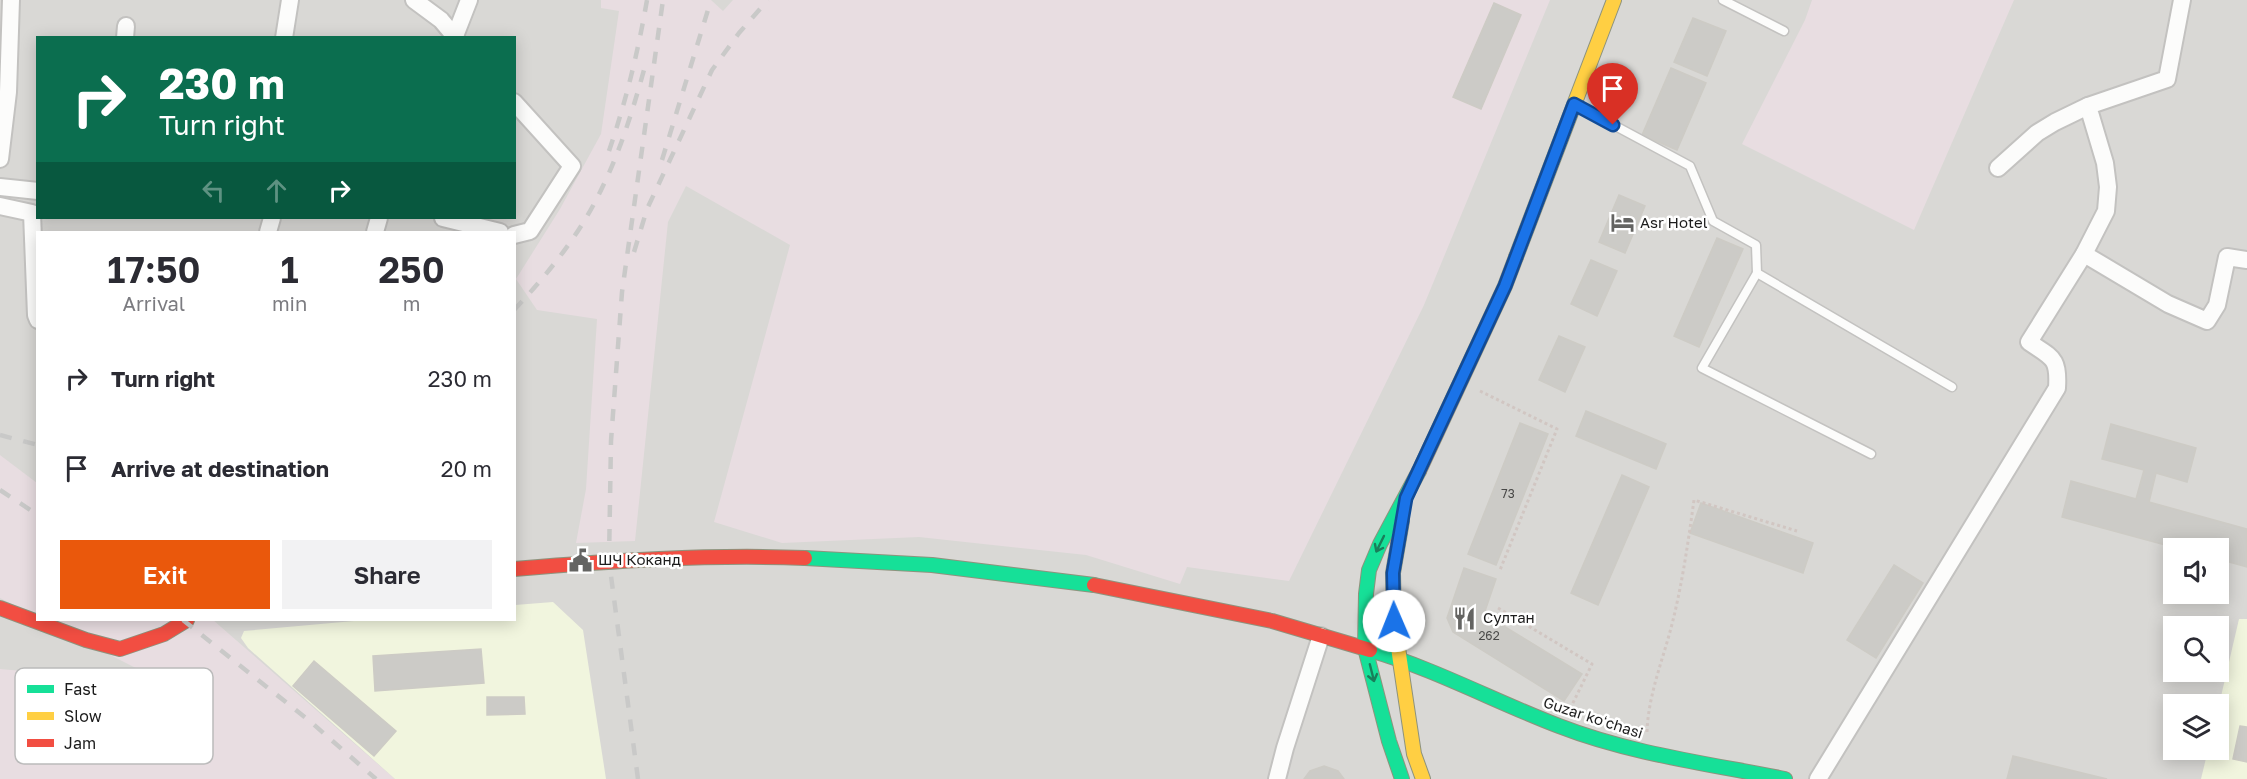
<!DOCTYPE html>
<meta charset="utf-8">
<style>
:root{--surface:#fff;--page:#f2f2f3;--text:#2b2b33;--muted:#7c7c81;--accent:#ea580c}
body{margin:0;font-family:"Golos Text",sans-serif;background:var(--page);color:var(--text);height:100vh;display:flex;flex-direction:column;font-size:22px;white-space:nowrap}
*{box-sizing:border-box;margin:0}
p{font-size:20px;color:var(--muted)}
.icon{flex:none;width:33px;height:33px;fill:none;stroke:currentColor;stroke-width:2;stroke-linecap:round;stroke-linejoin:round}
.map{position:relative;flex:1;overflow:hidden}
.details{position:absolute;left:36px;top:231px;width:480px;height:390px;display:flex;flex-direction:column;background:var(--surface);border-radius:0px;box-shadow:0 3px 15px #0003}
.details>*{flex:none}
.guide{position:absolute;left:36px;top:36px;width:480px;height:183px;border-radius:0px;box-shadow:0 3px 15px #0003;background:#0b6e4f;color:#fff;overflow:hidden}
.tools{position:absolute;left:2163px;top:538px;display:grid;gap:12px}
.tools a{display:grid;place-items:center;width:66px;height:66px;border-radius:0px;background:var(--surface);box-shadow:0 3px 15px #0003;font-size:30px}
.pin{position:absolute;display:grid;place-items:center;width:51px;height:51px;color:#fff;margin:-62px -26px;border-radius:50% 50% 50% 0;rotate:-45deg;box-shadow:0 0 6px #0007}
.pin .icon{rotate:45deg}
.me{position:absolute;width:66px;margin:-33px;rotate:359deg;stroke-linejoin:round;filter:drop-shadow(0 0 4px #0008)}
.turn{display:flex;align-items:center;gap:21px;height:126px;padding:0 24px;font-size:27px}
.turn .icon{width:78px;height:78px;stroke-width:2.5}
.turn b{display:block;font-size:42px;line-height:51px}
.lanes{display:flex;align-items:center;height:57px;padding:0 24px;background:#0003;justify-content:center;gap:30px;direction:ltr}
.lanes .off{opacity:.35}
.eta{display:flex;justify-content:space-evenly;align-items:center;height:102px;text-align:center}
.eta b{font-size:36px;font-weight:600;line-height:42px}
.action{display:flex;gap:12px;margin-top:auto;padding:12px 24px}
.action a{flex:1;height:69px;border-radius:0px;background:var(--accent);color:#fff;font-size:24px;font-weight:600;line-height:69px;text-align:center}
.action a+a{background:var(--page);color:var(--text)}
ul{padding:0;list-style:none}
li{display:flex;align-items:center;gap:18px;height:90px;padding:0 24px}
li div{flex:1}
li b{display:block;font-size:22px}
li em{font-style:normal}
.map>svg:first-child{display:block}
.residential{fill:#d9d8d5;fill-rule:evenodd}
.industrial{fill:#e8dde1}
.education{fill:#f1f5de}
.building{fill:#cccbc7;stroke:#cdcbc5;stroke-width:1.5}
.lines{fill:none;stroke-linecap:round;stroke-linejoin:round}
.lane-casing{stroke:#c3c2c0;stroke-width:11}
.street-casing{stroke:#c3c2c0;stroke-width:20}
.fast-casing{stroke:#8e937d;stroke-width:16}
.slow-casing{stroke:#8e937d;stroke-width:16}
.jam-casing{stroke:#8e937d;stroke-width:16}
.path{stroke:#d1c6c2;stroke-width:3;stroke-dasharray:3 3;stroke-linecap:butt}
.lane{stroke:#fcfcfb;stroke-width:8}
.street{stroke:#fcfcfb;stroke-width:16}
.fast{stroke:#16e098;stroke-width:14}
.slow{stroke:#ffcf43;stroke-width:14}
.jam{stroke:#f24e42;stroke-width:14}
.rail{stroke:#c9c9c8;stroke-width:4.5;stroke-dasharray:12 12;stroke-linecap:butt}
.oneway{stroke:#197e5a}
.route-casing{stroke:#114b97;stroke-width:15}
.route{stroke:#1a73e8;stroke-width:10}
.labels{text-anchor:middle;stroke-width:5;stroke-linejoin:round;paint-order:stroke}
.number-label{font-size:12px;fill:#484847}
.poi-label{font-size:15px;fill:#1c1c1c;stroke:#fff;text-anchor:start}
.street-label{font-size:15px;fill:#1c1c1c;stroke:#fff}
.key{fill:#fff;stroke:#bbb;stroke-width:1.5}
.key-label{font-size:16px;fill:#1c1c1c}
</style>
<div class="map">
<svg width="2247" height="779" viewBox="0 0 2247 779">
<rect width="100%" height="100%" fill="#eae9e4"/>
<!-- residential -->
<path class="residential" d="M0 0H2247V779H0ZM38 38H514V218H38ZM38 232H514V620H38ZM2174 549H2218V594H2174ZM2174 627H2218V672H2174ZM2174 705H2218V750H2174Z"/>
<!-- industrial -->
<g class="industrial">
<path d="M601 0H711L723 11 733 0H1550L1424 305 1289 581 1187 567 1180 584 1086 555 919 537 782 543 714 522 790 245 686 186 668 222 635 541 576 543 586 489 597 319 537 310 516 279 560 209 601 134 619 11 601 8Z"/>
<path d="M1812 0H2014L1914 230 1742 144 1805 20Z"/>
<path d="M0 455 37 483V617L0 598Z"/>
<path d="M42 620H213L395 779H0V669L167 684Z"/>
</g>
<!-- education -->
<g class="education">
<path d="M553 602 583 630 606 779H395L248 648 241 638 244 631 365 620H514L515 605Z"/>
<path d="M2239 619H2247V779H2201L2208 750H2218L2219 705Z"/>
</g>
<!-- building -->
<g class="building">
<path d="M1494 3 1521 15 1481 109 1453 97Z"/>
<path d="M1693 18 1726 31 1707 76 1674 62Z"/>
<path d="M1671 68 1706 83 1677 150 1642 135Z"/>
<path d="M1619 195 1645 206 1625 253 1599 242Z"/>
<path d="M1717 238 1743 249 1699 347 1674 336Z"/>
<path d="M1591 260 1617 271 1597 316 1571 304Z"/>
<path d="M1559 336 1585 347 1565 392 1539 380Z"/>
<path d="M1586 411 1666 444 1656 469 1576 436Z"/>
<path d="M1520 423 1548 434 1496 565 1468 554Z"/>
<path d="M2111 424 2196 448 2187 482 2156 473 2149 502 2247 529V567L2218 559V549H2180L2062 517 2071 481 2136 499 2144 470 2102 459Z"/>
<path d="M1622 475 1649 487 1598 605 1571 593Z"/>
<path d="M1701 503 1813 543 1803 573 1690 533Z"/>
<path d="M1894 565 1923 583 1876 658 1847 640Z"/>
<path d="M1464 568 1496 579 1484 614 1582 674 1564 701 1453 632 1447 618Z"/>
<path d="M481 649 484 683 375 691 373 656Z"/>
<path d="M314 661 396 731 374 756 293 686Z"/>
<path d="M487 697H524L525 714 487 715Z"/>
<path d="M2240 726 2247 727V762L2233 759Z"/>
<path d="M2013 756 2107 779H2007Z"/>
<path d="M1324 766 1338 771 1344 779H1304L1310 771Z"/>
</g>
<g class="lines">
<defs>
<g id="lane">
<path d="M1723 0 1784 31"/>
<path d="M1580 107 1690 166 1713 221 1756 245 1757 273 1952 387"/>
<path d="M1757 273 1702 368 1871 454"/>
</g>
<g id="street">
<path d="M414 0 441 20 456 38"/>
<path d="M455 36 469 0"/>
<path d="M125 38 126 26"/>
<path d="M284 38 290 0"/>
<path d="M514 102 572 166 530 231 514 235"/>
<path d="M0 159 8 92 11 0"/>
<path d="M1998 168 2037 133 2055 122 2088 106"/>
<path d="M0 187 38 191"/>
<path d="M0 206 32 213 36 315 38 320"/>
<path d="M443 218 500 232"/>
<path d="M268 232 272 218"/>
<path d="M375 232 379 218"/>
<path d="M2084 254 2168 304 2207 321 2217 305 2227 257 2247 260"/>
<path d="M1277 779 1285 748 1321 636"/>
<path d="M1818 779 2057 388C2059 357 2052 358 2029 342L2084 254 2106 211 2108 187 2105 163 2088 106 2167 79 2182 0"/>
</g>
<g id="fast">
<path d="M805 558 932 565 1094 585"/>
<path d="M1370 650C1435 669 1496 702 1559 726 1631 754 1710 764 1785 779"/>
<path d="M1402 779 1389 741 1365 648 1366 594 1369 570 1380 544 1419 471"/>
</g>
<g id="slow">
<path d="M1516 257 1614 0"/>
<path d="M1402 521 1393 573 1394 621 1414 754 1423 779"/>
</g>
<g id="jam">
<path d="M1419 471 1505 286 1516 257"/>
<path d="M514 569C610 561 708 554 805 558"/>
<path d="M1094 585 1272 621 1370 650"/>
<path d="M0 608 86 640 120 649 164 634 187 620"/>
</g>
</defs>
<!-- lane casing -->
<use href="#lane" class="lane-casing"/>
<!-- street casing -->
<use href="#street" class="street-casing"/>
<!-- fast casing -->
<use href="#fast" class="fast-casing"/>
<!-- slow casing -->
<use href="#slow" class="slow-casing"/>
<!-- jam casing -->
<use href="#jam" class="jam-casing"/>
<!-- path -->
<g class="path">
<path d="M1480 391 1557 429 1500 570"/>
<path d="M1498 608 1592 664 1570 709"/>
<path d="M1647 732C1648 697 1662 662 1671 628 1682 586 1688 543 1694 500L1797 531"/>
</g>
<!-- lane -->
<use href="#lane" class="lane"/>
<!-- street -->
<use href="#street" class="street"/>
<!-- fast -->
<use href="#fast" class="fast"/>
<!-- slow -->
<use href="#slow" class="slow"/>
<!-- jam -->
<use href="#jam" class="jam"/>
<!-- rail -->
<g class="rail">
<path d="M609 151C626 101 638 52 647 0"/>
<path d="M662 160 711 0"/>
<path d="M634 252 647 209 712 70 739 33 768 0"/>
<path d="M514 310C548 274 581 233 602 188 622 147 635 103 647 59"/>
<path d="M0 435 38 445"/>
<path d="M0 490 38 515"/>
<path d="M183 620 312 723 376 779"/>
<path d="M638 779 609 561 611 441 622 292 663 0"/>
</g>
</g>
<!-- one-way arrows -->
<defs><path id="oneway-shaft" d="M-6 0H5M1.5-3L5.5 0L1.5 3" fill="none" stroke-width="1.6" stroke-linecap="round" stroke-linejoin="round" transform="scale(1.5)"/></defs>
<g class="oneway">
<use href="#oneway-shaft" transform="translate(1380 544) rotate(116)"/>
<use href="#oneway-shaft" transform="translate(1372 673) rotate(76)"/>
</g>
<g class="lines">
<defs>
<path id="route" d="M1394 621 1393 573 1406 498 1505 286 1574 104 1613 125"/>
</defs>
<!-- route casing -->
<use href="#route" class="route-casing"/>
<!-- route -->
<use href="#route" class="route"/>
</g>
<!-- icons -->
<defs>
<symbol id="hotel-bare" viewBox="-9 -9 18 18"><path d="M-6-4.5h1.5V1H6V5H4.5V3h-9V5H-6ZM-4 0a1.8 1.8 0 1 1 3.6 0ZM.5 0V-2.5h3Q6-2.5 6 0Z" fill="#646462" stroke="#fff" stroke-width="2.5" paint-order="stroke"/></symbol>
<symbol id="civic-bare" viewBox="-9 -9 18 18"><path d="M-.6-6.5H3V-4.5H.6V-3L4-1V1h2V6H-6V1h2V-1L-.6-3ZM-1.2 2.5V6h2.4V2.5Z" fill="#646462" stroke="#fff" stroke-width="2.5" paint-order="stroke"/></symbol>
<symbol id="restaurant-bare" viewBox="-9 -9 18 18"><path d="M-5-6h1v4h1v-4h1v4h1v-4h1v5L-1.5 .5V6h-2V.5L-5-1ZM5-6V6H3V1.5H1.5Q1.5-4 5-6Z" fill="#646462" stroke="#fff" stroke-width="2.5" paint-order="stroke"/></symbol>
</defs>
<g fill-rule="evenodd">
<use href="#hotel-bare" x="1606" y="206" width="33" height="33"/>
<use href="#civic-bare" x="564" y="544" width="33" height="33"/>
<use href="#restaurant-bare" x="1448" y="602" width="33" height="33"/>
</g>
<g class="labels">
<!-- number labels -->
<g class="number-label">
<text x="1508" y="498">73</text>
<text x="1489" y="640">262</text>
</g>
<!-- poi labels -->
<g class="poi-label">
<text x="1640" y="228">Asr Hotel</text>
<text x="598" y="565">ШЧ Коканд</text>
<text x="1483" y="623">Султан</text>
</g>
<!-- street labels -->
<g class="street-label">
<text transform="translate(1593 718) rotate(18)" y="5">Guzar koʻchasi</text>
</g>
</g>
<!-- legend -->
<rect x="15" y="668" width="198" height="96" rx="9" class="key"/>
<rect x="27" y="685" width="27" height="8" fill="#16e098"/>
<rect x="27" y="712" width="27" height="8" fill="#ffcf43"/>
<rect x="27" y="739" width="27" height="8" fill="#f24e42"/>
<g class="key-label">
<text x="64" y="695">Fast</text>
<text x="64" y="722">Slow</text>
<text x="64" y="749">Jam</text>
</g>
</svg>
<div class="tools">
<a><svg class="icon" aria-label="sound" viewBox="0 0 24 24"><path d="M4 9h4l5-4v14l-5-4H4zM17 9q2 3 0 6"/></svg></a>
<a><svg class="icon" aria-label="search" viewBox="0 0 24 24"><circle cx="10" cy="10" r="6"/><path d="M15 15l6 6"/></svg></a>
<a><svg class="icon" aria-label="layers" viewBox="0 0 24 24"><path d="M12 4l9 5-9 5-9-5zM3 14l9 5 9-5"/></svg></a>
</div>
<div class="pin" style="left:1613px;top:125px;background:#d93025"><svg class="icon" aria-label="arrive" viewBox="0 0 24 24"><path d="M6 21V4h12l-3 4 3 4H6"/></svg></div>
<svg class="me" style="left:1394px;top:621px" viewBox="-20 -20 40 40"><circle r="19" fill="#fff"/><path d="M0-13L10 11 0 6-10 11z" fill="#1a73e8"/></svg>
<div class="guide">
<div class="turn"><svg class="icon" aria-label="right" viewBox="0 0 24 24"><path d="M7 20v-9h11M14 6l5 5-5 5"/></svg><div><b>230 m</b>Turn right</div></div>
<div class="lanes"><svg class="icon off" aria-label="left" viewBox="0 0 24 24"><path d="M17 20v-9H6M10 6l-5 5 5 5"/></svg><svg class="icon off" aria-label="ahead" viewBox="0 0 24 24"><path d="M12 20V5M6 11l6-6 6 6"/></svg><svg class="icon" aria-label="right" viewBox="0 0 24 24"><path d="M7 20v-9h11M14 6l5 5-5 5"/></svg></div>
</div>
<section class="details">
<div class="eta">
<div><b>17:50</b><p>Arrival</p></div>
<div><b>1</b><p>min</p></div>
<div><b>250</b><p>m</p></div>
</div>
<ul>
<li><svg class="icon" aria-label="right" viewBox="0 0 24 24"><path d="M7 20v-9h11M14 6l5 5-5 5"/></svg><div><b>Turn right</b></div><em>230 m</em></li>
<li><svg class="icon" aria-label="arrive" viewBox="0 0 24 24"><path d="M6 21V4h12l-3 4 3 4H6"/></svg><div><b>Arrive at destination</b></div><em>20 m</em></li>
</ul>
<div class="action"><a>Exit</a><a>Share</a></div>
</section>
</div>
